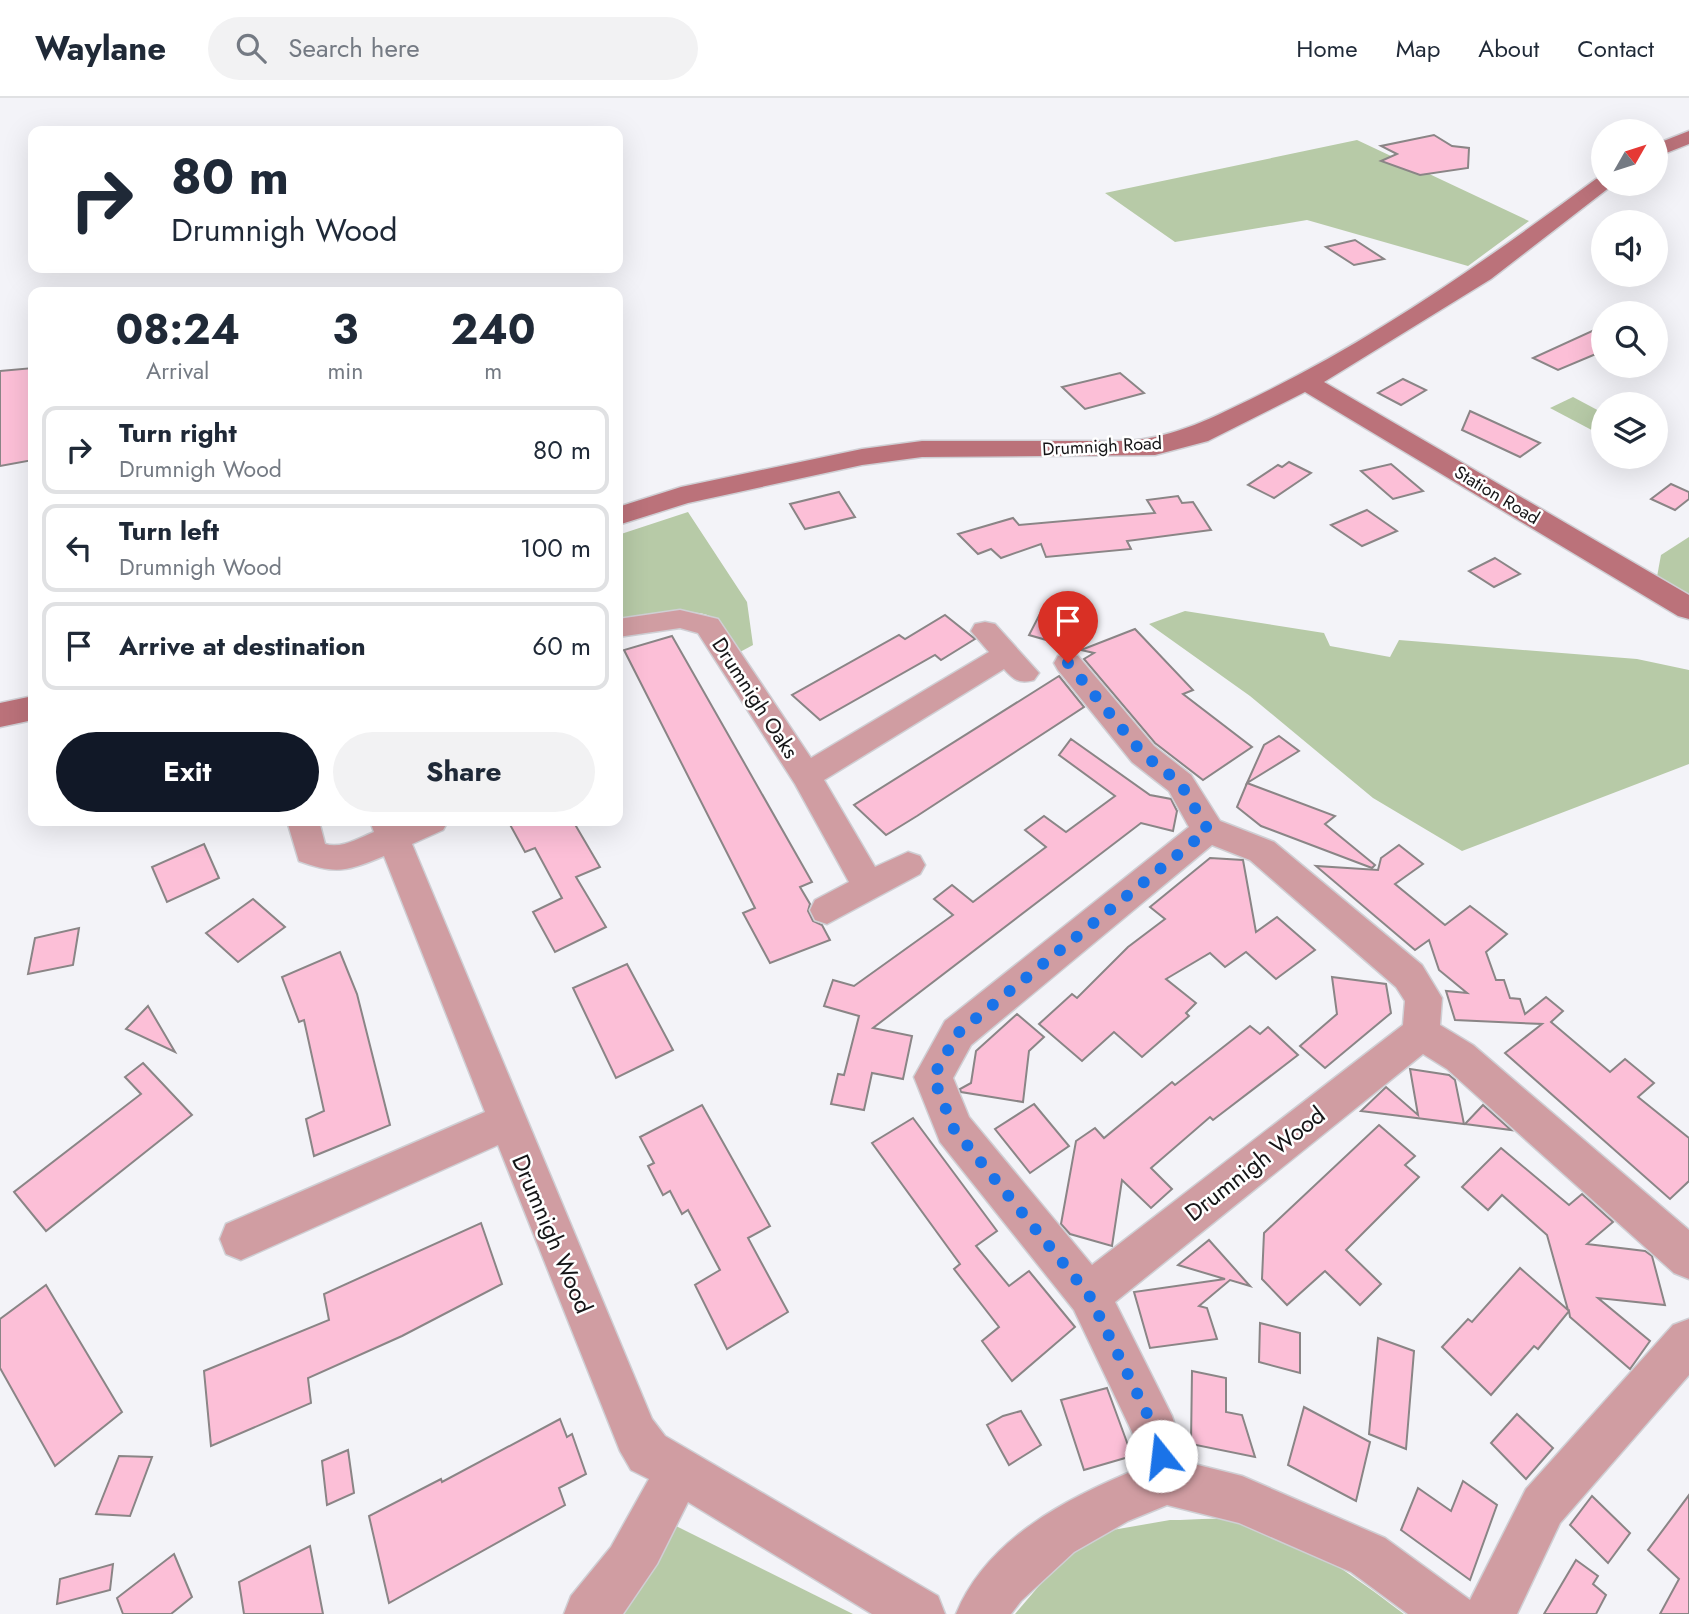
<!DOCTYPE html>
<style>
:root{--surface:#fff;--page:#f2f2f3;--text:#1f2937;--muted:#747a83;--line:#e0e1e3;--accent:#111827}
body{margin:0;font-family:Jost,sans-serif;background:var(--page);color:var(--text);height:100vh;display:flex;flex-direction:column;font-size:26px;white-space:nowrap}
*{box-sizing:border-box;margin:0}
p{font-size:23px;color:var(--muted)}
.icon{flex:none;width:38px;height:38px;fill:none;stroke:currentColor;stroke-width:2;stroke-linecap:round;stroke-linejoin:round}
.map{position:relative;flex:1;overflow:hidden}
.sheet{position:absolute;left:28px;top:189px;width:595px;height:539px;display:flex;flex-direction:column;background:var(--surface);border-radius:14px;box-shadow:0 7px 28px #0002}
.sheet>*{flex:none}
.hud{position:absolute;left:28px;top:28px;width:595px;height:147px;border-radius:14px;box-shadow:0 7px 28px #0002;background:#fff;color:var(--text);overflow:hidden}
.needle{width:46px;rotate:51deg}
.fabs{position:absolute;left:1591px;top:21px;display:grid;gap:14px}
.fabs a{display:grid;place-items:center;width:77px;height:77px;border-radius:50%;background:var(--surface);box-shadow:0 7px 28px #0002;font-size:35px}
.pin{position:absolute;display:grid;place-items:center;width:60px;height:60px;color:#fff;margin:-72px -30px;border-radius:50% 50% 50% 0;rotate:-45deg;box-shadow:0 0 7px #0007}
.pin .icon{rotate:45deg}
.me{position:absolute;width:77px;margin:-38px;rotate:344deg;stroke-linejoin:round;filter:drop-shadow(0 0 5px #0008)}
.turn{display:flex;align-items:center;gap:24px;height:147px;padding:0 28px;font-size:32px}
.turn .icon{width:91px;height:91px;stroke-width:2.5}
.turn b{display:block;font-size:49px;line-height:60px}
.eta{display:flex;justify-content:space-evenly;align-items:center;height:119px;text-align:center}
.eta b{font-size:42px;font-weight:700;line-height:49px}
.cta{display:flex;gap:14px;margin-top:auto;padding:14px 28px}
.cta a{flex:1;height:80px;border-radius:42px;background:var(--accent);color:#fff;font-size:28px;font-weight:700;line-height:80px;text-align:center}
.cta a+a{background:var(--page);color:var(--text)}
ul{padding:0;list-style:none}
li{display:flex;align-items:center;gap:21px;height:88px;margin:0 14px 10px;padding:0 14px;border:4px solid var(--line);border-radius:14px}
li div{flex:1}
li b{display:block;font-size:26px}
li em{font-style:normal}
header{display:flex;align-items:center;gap:42px;box-sizing:border-box;height:98px;padding:0 35px;background:var(--surface);border-bottom:2px solid var(--line)}
header strong{font-size:33px}
nav{display:flex;gap:38px;margin-inline-start:auto;font-size:24px}
.search{width:490px;height:63px;background:var(--page);display:flex;align-items:center;gap:18px;box-sizing:border-box;padding:0 24px;border-radius:38px;color:var(--muted);font-size:26px}
.map>svg:first-child{display:block}
.green{fill:#b7caa7}
.building{fill:#fcbfd7;stroke:#8a8586;stroke-width:2}
.lines{fill:none;stroke-linecap:round;stroke-linejoin:round}
.street-casing{stroke:#cfcfd4;stroke-width:3}
.secondary-casing{stroke:#cfcfd4;stroke-width:3}
.street{fill:#d09da2;fill-rule:evenodd}
.secondary{fill:#bb727a;fill-rule:evenodd}
.route{stroke:#1a73e8;stroke-width:12;stroke-dasharray:0 21.6}
.labels{text-anchor:middle;stroke-width:5;stroke-linejoin:round;paint-order:stroke}
.far-street-label{font-size:18px;fill:#151517;stroke:#fff}
.street-label{font-size:21px;fill:#151517;stroke:#fff}
.near-street-label{font-size:24px;fill:#151517;stroke:#fff}
</style>
<header>
<strong>Waylane</strong>
<div class="search"><svg class="icon" aria-label="search" viewBox="0 0 24 24"><circle cx="10" cy="10" r="6"/><path d="M15 15l6 6"/></svg>Search here</div>
<nav><a>Home</a><a>Map</a><a>About</a><a>Contact</a></nav>
</header>
<div class="map">
<svg width="1689" height="1516" viewBox="0 0 1689 1516">
<rect width="100%" height="100%" fill="#f3f3f8"/>
<!-- green -->
<g class="green">
<path d="M1357 42 1529 123 1468 168 1307 122 1175 144 1105 95Z"/>
<path d="M1573 299 1603 315V338L1550 310Z"/>
<path d="M688 414 747 504 753 547 740 554C732 542 724 527 712 519 692 507 641 522 618 525V437Z"/>
<path d="M1689 439V504L1656 484 1661 457Z"/>
<path d="M1185 513 1324 535 1330 548 1390 559 1399 542 1637 561 1689 572V666L1462 753 1373 700 1250 598 1149 526Z"/>
<path d="M1170 1422C1190 1422 1214 1419 1235 1422 1292 1430 1358 1482 1404 1516H1015L1062 1461 1101 1434Z"/>
<path d="M674 1427 853 1516H619Z"/>
</g>
<!-- building -->
<g class="building">
<path d="M1434 37 1452 48 1469 50 1468 70 1420 77 1381 63 1397 56 1381 48Z"/>
<path d="M1355 142 1384 161 1354 167 1326 149Z"/>
<path d="M1603 228V253L1558 272 1533 260Z"/>
<path d="M33 270V362L0 368V273Z"/>
<path d="M1120 275 1144 295 1085 311 1062 289Z"/>
<path d="M1403 281 1426 292 1401 307 1378 295Z"/>
<path d="M1470 313 1540 345 1520 359 1462 332Z"/>
<path d="M1289 364 1311 375 1274 400 1248 387 1278 367 1282 369Z"/>
<path d="M1391 366 1423 393 1393 401 1361 373Z"/>
<path d="M1671 386 1689 394V401L1675 412 1651 401Z"/>
<path d="M839 394 855 419 805 431 790 406Z"/>
<path d="M1178 398 1182 405 1193 404 1211 432 1127 443 1131 451 1046 459 1041 446 1001 460 991 451 978 456 958 436 1013 420 1019 427 1155 415 1147 402Z"/>
<path d="M1367 412 1397 433 1362 448 1331 427Z"/>
<path d="M1495 460 1520 476 1494 489 1469 473Z"/>
<path d="M1042 512 1089 525 1078 551 1029 537Z"/>
<path d="M945 517 975 541 941 562 935 557 820 622 792 597 899 537 905 541Z"/>
<path d="M1135 531 1193 592 1183 596 1252 649 1203 682 1155 645 1084 561 1094 555 1081 552Z"/>
<path d="M672 538 812 784 800 789 810 806 808 813 813 823 822 827 830 842 770 865 743 815 755 810 624 552Z"/>
<path d="M1059 578 1084 609 917 718 886 737 854 707Z"/>
<path d="M1279 638 1299 653 1247 685 1264 647Z"/>
<path d="M1071 641 1150 697 1171 701 1177 713 1173 733 1141 725 873 930 912 938 903 981 872 975 864 1012 831 1006 838 976 844 977 859 918 824 908 833 882 854 888 953 817 934 801 952 787 973 804 1046 749 1025 732 1044 718 1066 734 1115 698 1059 657Z"/>
<path d="M1247 685 1335 718 1325 726 1375 767 1372 770 1261 728 1237 709Z"/>
<path d="M508 723H573L600 769 576 779 606 829 555 854 533 814 562 800 535 750 525 754Z"/>
<path d="M204 746 219 780 167 804 152 769Z"/>
<path d="M1399 747 1423 766 1395 786 1445 827 1470 808 1507 836 1486 854 1496 882H1504L1510 900 1520 901 1525 916 1546 899 1563 913 1551 924 1610 974 1625 961 1654 985 1638 999 1689 1040V1083L1670 1101 1505 955 1542 926 1455 922 1446 893 1467 895 1439 872 1429 842 1415 852 1316 768 1378 772 1381 760Z"/>
<path d="M1210 760 1243 762 1256 834 1277 819 1315 852 1276 881 1246 854 1225 869 1210 855 1166 881 1196 905 1186 915 1189 918 1142 959 1114 934 1082 963 1039 926 1072 896 1077 900 1128 849 1165 821 1150 809Z"/>
<path d="M253 801 285 829 238 864 206 835Z"/>
<path d="M79 830 73 867 28 876 35 840Z"/>
<path d="M340 854 357 896 390 1027 314 1058 306 1021 324 1013 304 922 299 924 282 879Z"/>
<path d="M627 866 673 952 616 980 573 890Z"/>
<path d="M1332 879 1386 886 1391 915 1325 970 1300 948 1337 916Z"/>
<path d="M148 908 175 954 126 931Z"/>
<path d="M1017 916 1044 939 1029 953 1023 1004 961 994 960 991 971 985 976 953Z"/>
<path d="M1250 928 1260 936 1268 929 1298 957 1213 1022 1210 1019 1151 1070 1172 1091 1151 1110 1122 1082 1112 1148 1070 1136 1061 1126 1076 1043 1095 1030 1104 1040 1172 984 1175 987Z"/>
<path d="M143 965 192 1017 46 1133 14 1094 141 996 125 979Z"/>
<path d="M1410 971 1449 977 1455 982 1464 1026 1361 1013 1386 989 1418 1017Z"/>
<path d="M1034 1006 1069 1048 1030 1075 995 1031Z"/>
<path d="M702 1007 770 1128 748 1140 788 1214 727 1251 695 1187 720 1172 688 1112 682 1116 670 1093 663 1097 648 1068 654 1065 640 1039Z"/>
<path d="M1483 1007 1511 1032 1465 1026Z"/>
<path d="M913 1020 997 1133 976 1148 1009 1188 1029 1173 1075 1229 1012 1283 982 1243 999 1229 954 1171 960 1166 872 1045Z"/>
<path d="M1379 1027 1415 1058 1405 1067 1419 1079 1346 1152 1381 1186 1360 1207 1325 1173 1287 1207 1262 1181 1264 1135Z"/>
<path d="M1501 1050 1569 1107 1582 1096 1613 1124 1587 1146 1645 1153 1652 1158 1665 1207 1598 1200 1650 1243 1630 1271 1570 1219 1569 1213 1538 1251 1534 1248 1491 1297 1442 1249 1468 1221 1472 1224 1520 1170 1568 1212 1547 1137 1502 1097 1488 1112 1462 1089Z"/>
<path d="M481 1125 502 1186 402 1238 308 1280 311 1305 211 1348 204 1273 329 1222 324 1196Z"/>
<path d="M1209 1142 1250 1188 1230 1182 1199 1208 1207 1210 1217 1241 1150 1250 1134 1194 1225 1181 1178 1167Z"/>
<path d="M46 1187 122 1314 55 1368 0 1270V1221Z"/>
<path d="M1260 1225 1300 1235V1275L1259 1264Z"/>
<path d="M1378 1240 1414 1253 1406 1351 1369 1336Z"/>
<path d="M1192 1273 1226 1280V1314L1242 1317 1255 1359 1191 1346Z"/>
<path d="M1107 1290 1132 1358 1084 1372 1061 1302Z"/>
<path d="M1304 1309 1370 1344 1356 1403 1288 1367Z"/>
<path d="M1021 1313 1041 1347 1009 1367 987 1327 1003 1318Z"/>
<path d="M1517 1316 1553 1350 1526 1381 1491 1345Z"/>
<path d="M560 1321 567 1339 572 1336 586 1376 559 1390 565 1407 389 1505 369 1418 441 1381 442 1384Z"/>
<path d="M348 1352 354 1395 327 1407 322 1363Z"/>
<path d="M119 1358 152 1359 130 1418 96 1416Z"/>
<path d="M1463 1383 1497 1407 1470 1482 1401 1432 1418 1390 1451 1413Z"/>
<path d="M1689 1397V1516H1660L1679 1481 1648 1452Z"/>
<path d="M1592 1398 1630 1435 1608 1465 1570 1427Z"/>
<path d="M310 1448 323 1516H244L239 1484Z"/>
<path d="M174 1456 192 1499 171 1516H123L117 1500Z"/>
<path d="M1576 1462 1598 1478 1593 1486 1606 1497 1596 1516H1544Z"/>
<path d="M113 1466 110 1492 57 1506 60 1481Z"/>
</g>
<g class="lines">
<defs>
<g id="street">
<path d="M680 512 718 521 811 660 989 554 971 533 975 526 985 524 995 526 1039 575 1034 582C1019 586 1014 582 1004 571L824 682 875 769 908 754 920 758 925 767 920 776 827 826 815 822 810 812 815 802 849 784 795 686 698 535 680 530 618 539V521Z"/>
<path d="M1068 555 1078 558 1154 648 1191 677 1220 723 1274 744 1422 867 1442 900 1440 927 1473 947 1689 1132V1181L1674 1175 1447 971 1423 956 1115 1204 1172 1318 1186 1364 1242 1378 1385 1440 1470 1502 1526 1391 1673 1227 1689 1221V1277L1560 1425 1517 1516H1408L1351 1474 1239 1425 1167 1407 1128 1423 1074 1454 1021 1503 1011 1516H956C987 1440 1069 1399 1140 1370L1134 1338 1074 1212 940 1044 914 979 945 923 1189 729 1169 693 1132 664 1058 572 1054 565 1058 558ZM1212 747 1250 762 1396 889 1405 903 1403 927 1092 1167 969 1019 953 980 971 947Z"/>
<path d="M287 723H319L325 746C342 751 359 740 374 734L370 723H448L443 732 412 746 652 1321 665 1338 938 1498 945 1516H872L688 1404 657 1466 623 1516H564L571 1498 611 1449 649 1381 631 1372 620 1353 498 1047 241 1162 226 1156 220 1141 226 1126 485 1014 384 758C348 773 336 777 299 763Z"/>
</g>
<g id="secondary">
<path d="M1689 33V46L1656 59V46Z"/>
<path d="M1603 79V86H1613L1610 89 1491 181 1324 284 1689 497V521L1678 518 1305 294 1208 343 1155 357 922 359 862 367 688 405 618 427V409L681 389 862 351 922 343H1128C1176 339 1214 319 1257 298 1378 239 1488 161 1596 81Z"/>
<path d="M33 598V622L0 629V605Z"/>
</g>
</defs>
<!-- street casing -->
<use href="#street" class="street-casing"/>
<!-- secondary casing -->
<use href="#secondary" class="secondary-casing"/>
<!-- street -->
<use href="#street" class="street"/>
<!-- secondary -->
<use href="#secondary" class="secondary"/>
</g>
<g class="lines">
<!-- route -->
<path class="route" d="M1068 565 1143 656 1180 685 1208 732 958 935 933 979 954 1031 1089 1197 1156 1334 1161 1358"/>
</g>
<g class="labels">
<!-- far-street labels -->
<g class="far-street-label">
<text transform="translate(1102 348) rotate(-3)" y="6">Drumnigh Road</text>
<text transform="translate(1497 397) rotate(31)" y="6">Station Road</text>
</g>
<!-- street labels -->
<g class="street-label">
<text transform="translate(755 600) rotate(57)" y="7">Drumnigh Oaks</text>
</g>
<!-- near-street labels -->
<g class="near-street-label">
<text transform="translate(1255 1066) rotate(-38)" y="8">Drumnigh Wood</text>
<text transform="translate(552 1136) rotate(67)" y="8">Drumnigh Wood</text>
</g>
</g>
</svg>
<div class="fabs">
<a><svg class="needle" viewBox="-14 -14 28 28"><path d="M0-13l5 13h-10z" fill="#e53935"/><path d="M0 13l5-13h-10z" fill="#747a83"/></svg></a>
<a><svg class="icon" aria-label="sound" viewBox="0 0 24 24"><path d="M4 9h4l5-4v14l-5-4H4zM17 9q2 3 0 6"/></svg></a>
<a><svg class="icon" aria-label="search" viewBox="0 0 24 24"><circle cx="10" cy="10" r="6"/><path d="M15 15l6 6"/></svg></a>
<a><svg class="icon" aria-label="layers" viewBox="0 0 24 24"><path d="M12 4l9 5-9 5-9-5zM3 14l9 5 9-5"/></svg></a>
</div>
<div class="pin" style="left:1068px;top:565px;background:#d93025"><svg class="icon" aria-label="arrive" viewBox="0 0 24 24"><path d="M6 21V4h12l-3 4 3 4H6"/></svg></div>
<svg class="me" style="left:1161px;top:1358px" viewBox="-20 -20 40 40"><circle r="19" fill="#fff"/><path d="M0-13L10 11 0 6-10 11z" fill="#1a73e8"/></svg>
<div class="hud">
<div class="turn"><svg class="icon" aria-label="right" viewBox="0 0 24 24"><path d="M7 20v-9h11M14 6l5 5-5 5"/></svg><div><b>80 m</b>Drumnigh Wood</div></div>
</div>
<section class="sheet">
<div class="eta">
<div><b>08:24</b><p>Arrival</p></div>
<div><b>3</b><p>min</p></div>
<div><b>240</b><p>m</p></div>
</div>
<ul>
<li><svg class="icon" aria-label="right" viewBox="0 0 24 24"><path d="M7 20v-9h11M14 6l5 5-5 5"/></svg><div><b>Turn right</b><p>Drumnigh Wood</p></div><em>80 m</em></li>
<li><svg class="icon" aria-label="left" viewBox="0 0 24 24"><path d="M17 20v-9H6M10 6l-5 5 5 5"/></svg><div><b>Turn left</b><p>Drumnigh Wood</p></div><em>100 m</em></li>
<li><svg class="icon" aria-label="arrive" viewBox="0 0 24 24"><path d="M6 21V4h12l-3 4 3 4H6"/></svg><div><b>Arrive at destination</b></div><em>60 m</em></li>
</ul>
<div class="cta"><a>Exit</a><a>Share</a></div>
</section>
</div>
